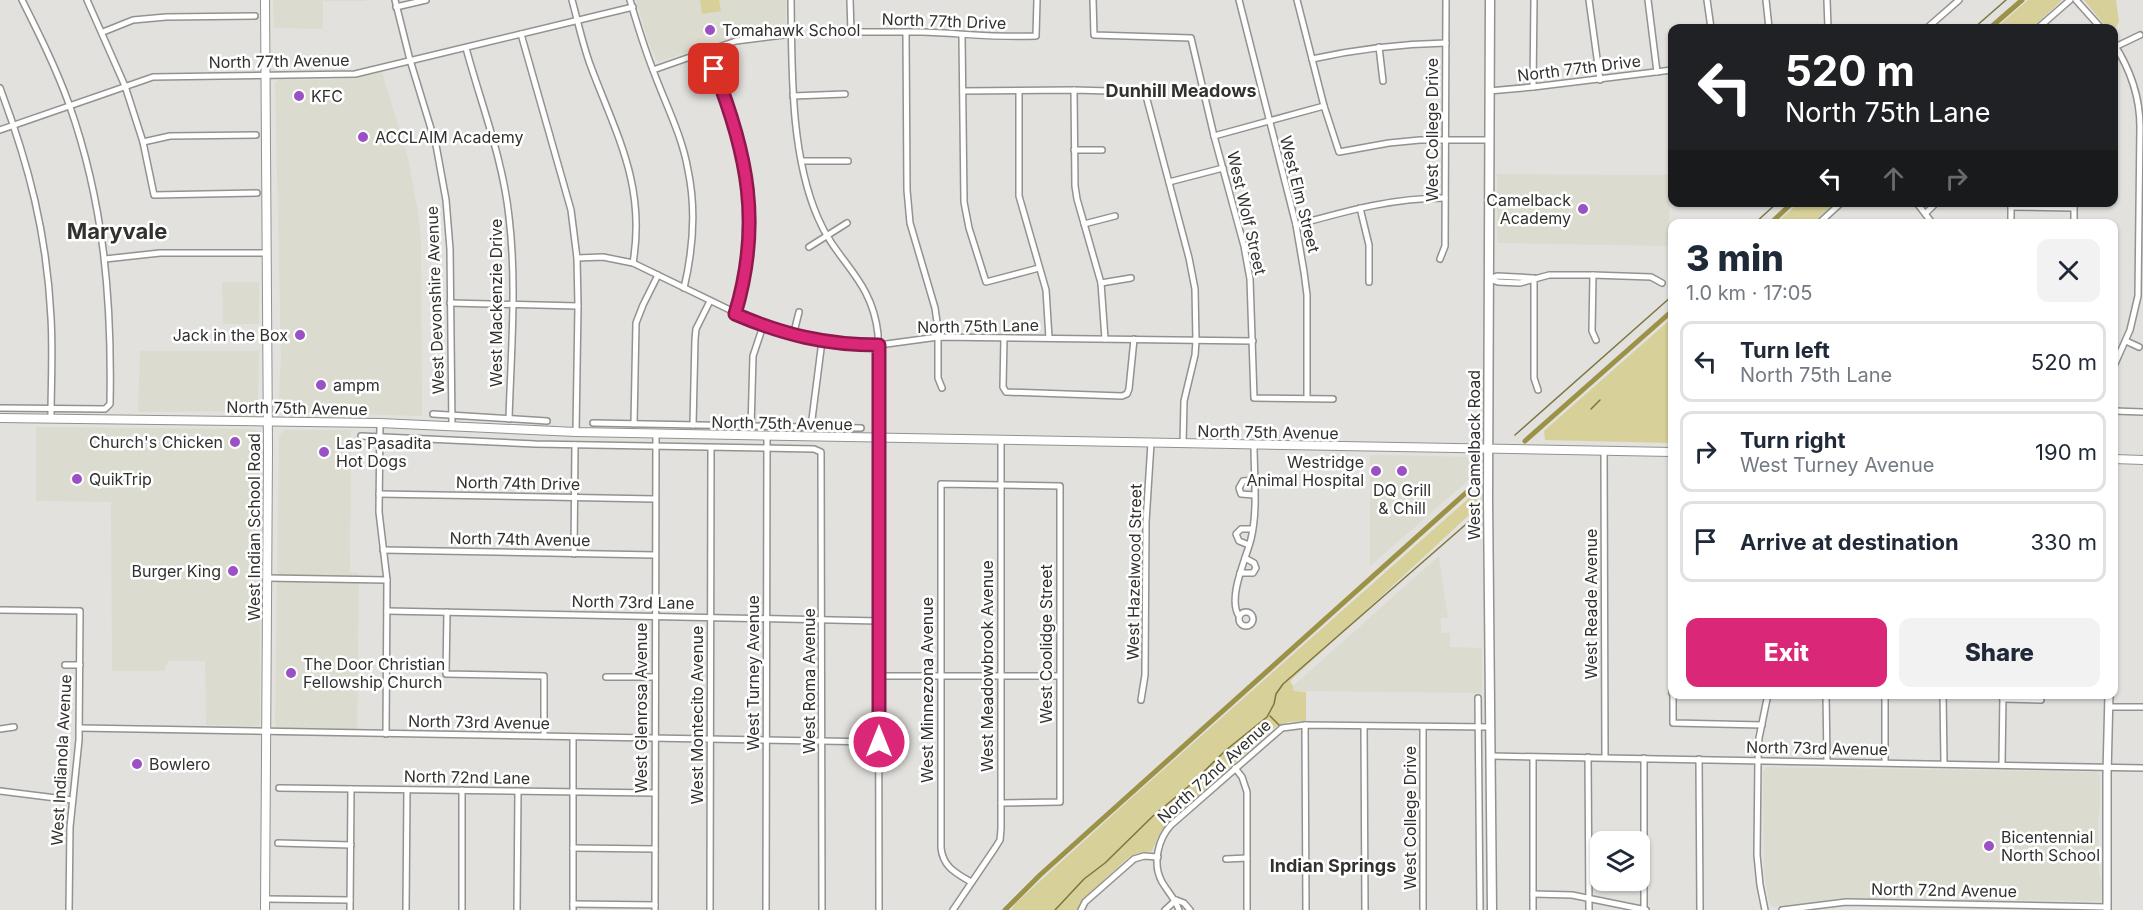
<!DOCTYPE html>
<meta charset="utf-8">
<style>
:root{--surface:#fff;--page:#f2f2f3;--text:#1f2937;--muted:#747a83;--line:#e0e1e3;--accent:#db2777}
body{margin:0;font-family:Inter,sans-serif;background:var(--page);color:var(--text);height:100vh;display:flex;flex-direction:column;font-size:22px;white-space:nowrap}
*{box-sizing:border-box;margin:0}
p{font-size:20px;color:var(--muted)}
.icon{flex:none;width:33px;height:33px;fill:none;stroke:currentColor;stroke-width:2;stroke-linecap:round;stroke-linejoin:round}
.map{position:relative;flex:1;overflow:hidden}
.sheet{position:absolute;left:1668px;top:219px;width:450px;height:480px;display:flex;flex-direction:column;background:var(--surface);border-radius:12px;box-shadow:0 2px 4px #0004}
.sheet>*{flex:none}
.hud{position:absolute;left:1668px;top:24px;width:450px;height:183px;border-radius:12px;box-shadow:0 2px 4px #0004;background:#202124;color:#fff;overflow:hidden}
.fabs{position:absolute;left:1590px;top:831px;display:grid;gap:12px}
.fabs a{display:grid;place-items:center;width:60px;height:60px;border-radius:12px;background:var(--surface);box-shadow:0 2px 4px #0004;font-size:30px}
.pin{position:absolute;display:grid;place-items:center;width:51px;height:51px;color:#fff;margin:-26px;border-radius:12px;box-shadow:0 3px 9px #0006}
.me{position:absolute;width:66px;margin:-33px;rotate:0deg;stroke-linejoin:round;filter:drop-shadow(0 0 4px #0008)}
.turn{display:flex;align-items:center;gap:21px;height:126px;padding:0 18px;font-size:27px}
.turn .icon{width:78px;height:78px;stroke-width:2.5}
.turn b{display:block;font-size:42px;line-height:51px}
.lanes{display:flex;align-items:center;height:57px;padding:0 18px;background:#0003;justify-content:center;gap:30px;direction:ltr}
.lanes .off{opacity:.35}
.round{display:grid;place-items:center;flex:none;width:63px;height:63px;border-radius:12px;background:var(--page)}
.headline{display:flex;align-items:center;justify-content:space-between;height:102px;padding:0 18px}
h1{font-size:36px;font-weight:800;line-height:45px}
.button{display:flex;gap:12px;margin-top:auto;padding:12px 18px}
.button a{flex:1;height:69px;border-radius:12px;background:var(--accent);color:#fff;font-size:24px;font-weight:800;line-height:69px;text-align:center}
.button a+a{background:var(--page);color:var(--text)}
ul{padding:0;list-style:none}
li{display:flex;align-items:center;gap:18px;height:81px;margin:0 12px 9px;padding:0 6px;border:3px solid var(--line);border-radius:12px}
li div{flex:1}
li b{display:block;font-size:22px}
li em{font-style:normal}
.map>svg:first-child{display:block}
.built{fill:#dcdbcf}
.green{fill:#d7d098}
.lines{fill:none;stroke-linecap:round;stroke-linejoin:round}
.stream{stroke:#7c753f;stroke-width:1.5}
.canal{stroke:#9c9246;stroke-width:5}
.minor-casing{stroke:#92928f;stroke-width:8}
.tertiary-casing{stroke:#92928f;stroke-width:10}
.secondary-casing{stroke:#92928f;stroke-width:10}
.primary-casing{stroke:#92928f;stroke-width:11}
.minor{stroke:#fff;stroke-width:5}
.tertiary{stroke:#fff;stroke-width:7}
.secondary{stroke:#fff;stroke-width:8}
.primary{stroke:#fff;stroke-width:8}
.route-casing{stroke:#8e194d;stroke-width:15}
.route{stroke:#db2777;stroke-width:10}
.poi-dot{fill:#9b50c3;stroke:#fff;stroke-width:2}
.labels{text-anchor:middle;stroke-width:5;stroke-linejoin:round;paint-order:stroke}
.street-label{font-size:16px;fill:#31312f;stroke:#fff}
.poi-label{font-size:16px;fill:#31312f;stroke:#fff;text-anchor:start}
.neighbourhood-label{font-size:18px;font-weight:bold;fill:#31312f;stroke:#fff}
.district-label{font-size:22px;font-weight:bold;fill:#31312f;stroke:#fff}
</style>
<div class="map">
<svg width="2143" height="910" viewBox="0 0 2143 910">
<rect width="100%" height="100%" fill="#e2e1de"/>
<!-- built -->
<g class="built">
<path d="M273 0H366V1H323V29L274 28Z"/>
<path d="M636 0H786V26L781 30 711 44 658 62 649 44Z"/>
<path d="M382 72 408 158 419 218 421 244 422 416 282 412 278 408 281 358 275 83 279 79 328 80 354 77Z"/>
<path d="M1497 174 1670 175 1669 246 1497 243Z"/>
<path d="M222 282H259V324H223Z"/>
<path d="M140 351H259L258 409 254 411 138 412Z"/>
<path d="M36 427 254 429 259 432 260 723 258 726 206 725 205 661H169L164 671H112L111 502 36 501Z"/>
<path d="M284 430H351L350 572 359 573 357 737 277 736 275 723 279 436Z"/>
<path d="M1370 455 1473 457 1480 464V470L1370 566Z"/>
<path d="M1439 556 1448 618H1441V633H1450V647L1482 648V693L1293 691V686Z"/>
<path d="M1767 767 2097 772 2100 775V806L2098 821 2099 872 2102 883 2101 901 1842 898 1773 907 1769 903 1764 871 1763 771Z"/>
</g>
<!-- green -->
<g class="green">
<path d="M700 0H719L721 11 702 14Z"/>
<path d="M2028 0H2062L2032 28H1996Z"/>
<path d="M2084 0H2116L2119 22 2114 30V28H2107Z"/>
<path d="M1799 203V202L1835 203 1812 223H1776Z"/>
<path d="M1672 318V443L1545 440 1544 431Z"/>
<path d="M1478 490 1477 510 1469 515 1290 681 1293 686V691L1306 692V721L1288 722 1275 727 1171 820 1160 833 1152 851 1136 854 1129 857 1084 898 1077 910H1011L1016 903 1128 801Z"/>
</g>
<g class="lines">
<!-- stream -->
<g class="stream">
<path d="M1974 28 2006 0"/>
<path d="M1754 224 1778 202"/>
<path d="M1591 409 1600 400"/>
<path d="M1515 435 1672 296"/>
<path d="M1270 716 1281 727"/>
<path d="M1055 910 1084 879 1105 863 1153 816 1189 786 1226 750 1267 717 1274 704 1276 694 1283 684 1472 519"/>
</g>
<!-- canal -->
<g class="canal">
<path d="M1990 28 2022 0"/>
<path d="M1770 224 1793 202"/>
<path d="M1525 441 1672 311"/>
<path d="M1005 910 1040 875 1478 482"/>
</g>
<defs>
<g id="minor">
<path d="M87 0 125 86 143 142 154 195 257 193"/>
<path d="M395 0 410 60 436 145 446 200 450 249 452 426"/>
<path d="M572 0C578 22 583 46 591 67 617 136 646 186 633 263"/>
<path d="M630 0C637 24 644 47 653 70 665 103 682 135 688 170 696 208 693 250 684 288"/>
<path d="M791 0C792 68 790 154 818 218 837 263 872 279 878 334L879 910"/>
<path d="M850 0 851 32C874 32 898 32 921 32 959 33 997 38 1036 36L1037 0"/>
<path d="M1093 0 1094 35 1191 38 1214 136 1244 246 1250 279 1254 398 1333 399"/>
<path d="M1239 0 1296 225 1304 272 1307 295V398"/>
<path d="M1297 0 1324 106 1339 152 1389 143 1420 140H1489"/>
<path d="M1589 0 1600 80"/>
<path d="M1648 0 1657 72"/>
<path d="M1707 0 1711 28"/>
<path d="M1766 0 1769 28"/>
<path d="M1827 0 1828 28"/>
<path d="M2076 0 2101 28"/>
<path d="M396 7 426 0"/>
<path d="M1927 28 1959 0"/>
<path d="M2038 28 2070 0"/>
<path d="M103 32 133 20 166 17 255 16"/>
<path d="M906 33 907 190 910 223 935 308 938 329V378L942 388"/>
<path d="M521 34 571 210 577 258 578 306 576 432"/>
<path d="M962 36 964 202 969 228 986 282 1039 268"/>
<path d="M2114 44C2130 69 2140 98 2140 127L2138 296 2130 330 2114 366"/>
<path d="M1379 47 1383 81"/>
<path d="M2115 47 2140 35"/>
<path d="M466 48C481 104 503 159 509 217 517 283 511 352 509 419"/>
<path d="M707 50C718 78 731 107 739 136 754 196 753 256 735 314"/>
<path d="M1312 59C1357 49 1400 44 1446 43"/>
<path d="M653 70 736 41 791 34"/>
<path d="M1533 87 1534 0"/>
<path d="M0 88C29 165 47 235 51 318 53 351 51 385 51 418"/>
<path d="M1074 90 1075 186 1077 199 1101 283 1105 339"/>
<path d="M963 91 1074 90 1145 92 1189 258 1195 289 1196 341 1195 355 1184 401 1183 444"/>
<path d="M1489 91 1533 87 1672 70"/>
<path d="M1019 92V196L1046 290 1049 338"/>
<path d="M793 96 845 94"/>
<path d="M0 130 153 77 355 74 633 7"/>
<path d="M1214 136 1324 106"/>
<path d="M143 142 170 136 256 135"/>
<path d="M1074 150H1102"/>
<path d="M802 161H848"/>
<path d="M1169 182 1223 168"/>
<path d="M1916 202 1933 224"/>
<path d="M2011 207 2074 208"/>
<path d="M1360 208 1369 245V282"/>
<path d="M1926 213 1937 202"/>
<path d="M1084 224 1115 216"/>
<path d="M1818 224 1842 202"/>
<path d="M2011 224V202"/>
<path d="M2074 224V202"/>
<path d="M1296 225C1347 211 1391 198 1445 198"/>
<path d="M809 247 847 223"/>
<path d="M577 258 603 257 633 263 763 326 793 336 830 342 879 345 938 337 1253 341"/>
<path d="M105 259 160 253H267"/>
<path d="M1440 259 1445 246 1446 0"/>
<path d="M1593 275 1592 331 1596 340"/>
<path d="M1534 278V378L1538 390"/>
<path d="M1489 279 1498 282 1520 283 1549 275H1593L1651 277 1662 283"/>
<path d="M1489 279 1497 276 1533 278"/>
<path d="M1101 283 1131 278"/>
<path d="M450 303 578 306"/>
<path d="M793 336 799 312"/>
<path d="M1004 338 1003 387 1006 392 1122 396 1127 394 1129 389 1134 339"/>
<path d="M2126 341 2139 347"/>
<path d="M0 408 105 409 110 404C112 300 104 203 69 104 56 68 39 34 22 0"/>
<path d="M2114 411 2143 412"/>
<path d="M433 414 547 421"/>
<path d="M380 423 379 512 387 580 386 734"/>
<path d="M593 423 861 428"/>
<path d="M634 424 636 323 643 305 658 275"/>
<path d="M693 425 695 339 696 329 710 301"/>
<path d="M811 427 822 341"/>
<path d="M751 428 753 356 763 326"/>
<path d="M361 436 535 444 814 449 821 452 822 910"/>
<path d="M1604 451 1605 757"/>
<path d="M379 494 655 499"/>
<path d="M1254 495 1241 494 1239 488 1243 481 1254 480"/>
<path d="M1249 545 1239 541 1236 534 1241 529H1252"/>
<path d="M383 550 655 555"/>
<path d="M574 554 575 445"/>
<path d="M1240 573H1253L1256 568 1254 563 1245 558"/>
<path d="M267 578 387 580"/>
<path d="M1672 582V693"/>
<path d="M0 610 80 611 79 740 70 827 69 910"/>
<path d="M387 611 879 621"/>
<circle cx="1246" cy="619" r="7"/>
<path d="M447 612 446 674 544 676V736"/>
<path d="M1239 616C1227 598 1246 559 1251 539 1258 510 1254 476 1254 445"/>
<path d="M65 665H80"/>
<path d="M879 676H1059"/>
<path d="M606 677H655"/>
<path d="M1673 694V723L1762 725"/>
<path d="M1826 694 1827 761"/>
<path d="M1885 694V762"/>
<path d="M1943 694 1944 763"/>
<path d="M1478 698 1480 910"/>
<path d="M2003 699 2041 700"/>
<path d="M1141 700 1145 675 1146 522 1151 443"/>
<path d="M2109 707H2143"/>
<path d="M1305 725 1306 910"/>
<path d="M1364 726 1365 910"/>
<path d="M1423 727V910"/>
<path d="M79 728 879 742"/>
<path d="M0 729 14 727"/>
<path d="M1490 756 2143 768"/>
<path d="M1533 757V910"/>
<path d="M1588 757 1589 910"/>
<path d="M1644 758V910"/>
<path d="M1699 759 1700 910"/>
<path d="M2002 764 2003 694"/>
<path d="M1235 768 1242 777 1247 792V910"/>
<path d="M279 788 655 793"/>
<path d="M0 791 72 800"/>
<path d="M278 843 351 845"/>
<path d="M573 848 655 849"/>
<path d="M1226 859 1247 858"/>
<path d="M971 882C956 873 943 867 941 848V484L1060 486V802L1001 803"/>
<path d="M1533 894 1572 895 1646 910"/>
<path d="M265 899 350 900"/>
<path d="M1176 900 1184 903 1190 910"/>
<path d="M573 904 655 905"/>
<path d="M350 910 351 789"/>
<path d="M406 910 407 790"/>
<path d="M462 910V790"/>
<path d="M517 910 518 791"/>
<path d="M573 910V737"/>
<path d="M655 910 656 434"/>
<path d="M710 910 711 448"/>
<path d="M766 910 767 436"/>
<path d="M953 910 995 848 1000 840 1001 829V441"/>
<path d="M1081 910 1085 902 1134 859 1144 856 1158 857"/>
<path d="M1165 910 1176 900"/>
<path d="M1179 910C1175 899 1168 892 1162 882 1152 864 1158 839 1171 825L1282 728 1305 725 1490 727"/>
<path d="M1765 910 1760 885 1757 855 1758 760 1759 738 1768 694"/>
<path d="M1782 910 1846 902 2107 907"/>
</g>
<path id="tertiary" d="M2107 910V774L2109 694"/>
<g id="secondary">
<path d="M265 0 268 450 265 910"/>
<path d="M0 418 380 423 576 432 1672 452"/>
<path d="M2114 459 2143 460"/>
</g>
<path id="primary" d="M1490 0 1488 499 1492 910"/>
</defs>
<!-- minor casing -->
<use href="#minor" class="minor-casing"/>
<!-- tertiary casing -->
<use href="#tertiary" class="tertiary-casing"/>
<!-- secondary casing -->
<use href="#secondary" class="secondary-casing"/>
<!-- primary casing -->
<use href="#primary" class="primary-casing"/>
<!-- minor -->
<use href="#minor" class="minor"/>
<!-- tertiary -->
<use href="#tertiary" class="tertiary"/>
<!-- secondary -->
<use href="#secondary" class="secondary"/>
<!-- primary -->
<use href="#primary" class="primary"/>
</g>
<g class="lines">
<defs>
<path id="route" d="M714 69C748 154 762 225 735 314 784 335 826 345 879 345V742"/>
</defs>
<!-- route casing -->
<use href="#route" class="route-casing"/>
<!-- route -->
<use href="#route" class="route"/>
</g>
<!-- markers -->
<g class="poi-dot">
<circle cx="710" cy="30" r="6"/>
<circle cx="299" cy="96" r="6"/>
<circle cx="363" cy="137" r="6"/>
<circle cx="1583" cy="209" r="6"/>
<circle cx="300" cy="335" r="6"/>
<circle cx="321" cy="385" r="6"/>
<circle cx="235" cy="442" r="6"/>
<circle cx="324" cy="452" r="6"/>
<circle cx="1376" cy="471" r="6"/>
<circle cx="1402" cy="471" r="6"/>
<circle cx="77" cy="479" r="6"/>
<circle cx="233" cy="571" r="6"/>
<circle cx="291" cy="673" r="6"/>
<circle cx="137" cy="764" r="6"/>
<circle cx="1989" cy="846" r="6"/>
</g>
<g class="labels">
<!-- street labels -->
<g class="street-label">
<text transform="translate(944 21) rotate(2)" y="6">North 77th Drive</text>
<text transform="translate(279 61) rotate(-1)" y="6">North 77th Avenue</text>
<text transform="translate(1579 68) rotate(-7)" y="6">North 77th Drive</text>
<text transform="translate(1432 130) rotate(-90)" y="6">West College Drive</text>
<text transform="translate(1300 194) rotate(76)" y="6">West Elm Street</text>
<text transform="translate(1247 213) rotate(77)" y="6">West Wolf Street</text>
<text transform="translate(435 300) rotate(-92)" y="6">West Devonshire Avenue</text>
<text transform="translate(496 303) rotate(-90)" y="6">West Mackenzie Drive</text>
<text transform="translate(978 326) rotate(-1)" y="6">North 75th Lane</text>
<text transform="translate(297 408) rotate(1)" y="6">North 75th Avenue</text>
<text transform="translate(782 423) rotate(1)" y="6">North 75th Avenue</text>
<text transform="translate(1268 432) rotate(1)" y="6">North 75th Avenue</text>
<text transform="translate(1474 455) rotate(-90)" y="6">West Camelback Road</text>
<text transform="translate(518 483) rotate(1)" y="6">North 74th Drive</text>
<text transform="translate(254 527) rotate(-90)" y="6">West Indian School Road</text>
<text transform="translate(520 539) rotate(1)" y="6">North 74th Avenue</text>
<text transform="translate(1134 572) rotate(-89)" y="6">West Hazelwood Street</text>
<text transform="translate(633 602) rotate(1)" y="6">North 73rd Lane</text>
<text transform="translate(1591 604) rotate(-90)" y="6">West Reade Avenue</text>
<text transform="translate(1046 644) rotate(-90)" y="6">West Coolidge Street</text>
<text transform="translate(987 666) rotate(-90)" y="6">West Meadowbrook Avenue</text>
<text transform="translate(753 673) rotate(-90)" y="6">West Turney Avenue</text>
<text transform="translate(809 681) rotate(-90)" y="6">West Roma Avenue</text>
<text transform="translate(927 690) rotate(-90)" y="6">West Minnezona Avenue</text>
<text transform="translate(641 708) rotate(-90)" y="6">West Glenrosa Avenue</text>
<text transform="translate(697 715) rotate(-90)" y="6">West Montecito Avenue</text>
<text transform="translate(479 722) rotate(1)" y="6">North 73rd Avenue</text>
<text transform="translate(1817 748) rotate(1)" y="6">North 73rd Avenue</text>
<text transform="translate(61 760) rotate(-87)" y="6">West Indianola Avenue</text>
<text transform="translate(1214 771) rotate(-42)" y="6">North 72nd Avenue</text>
<text transform="translate(467 777) rotate(1)" y="6">North 72nd Lane</text>
<text transform="translate(1410 818) rotate(-90)" y="6">West College Drive</text>
<text transform="translate(1944 890) rotate(1)" y="6">North 72nd Avenue</text>
</g>
<!-- poi labels -->
<g class="poi-label">
<text x="722" y="36">Tomahawk School</text>
<text x="311" y="102">KFC</text>
<text x="375" y="143">ACCLAIM Academy</text>
<text x="1571" y="206" text-anchor="end">Camelback<tspan x="1571" dy="18">Academy</tspan></text>
<text x="288" y="341" text-anchor="end">Jack in the Box</text>
<text x="333" y="391">ampm</text>
<text x="223" y="448" text-anchor="end">Church's Chicken</text>
<text x="336" y="449">Las Pasadita<tspan x="336" dy="18">Hot Dogs</tspan></text>
<text x="1364" y="468" text-anchor="end">Westridge<tspan x="1364" dy="18">Animal Hospital</tspan></text>
<text x="89" y="485">QuikTrip</text>
<text x="1402" y="496" text-anchor="middle">DQ Grill<tspan x="1402" dy="18">&amp; Chill</tspan></text>
<text x="221" y="577" text-anchor="end">Burger King</text>
<text x="303" y="670">The Door Christian<tspan x="303" dy="18">Fellowship Church</tspan></text>
<text x="149" y="770">Bowlero</text>
<text x="2001" y="843">Bicentennial<tspan x="2001" dy="18">North School</tspan></text>
</g>
<!-- neighbourhood labels -->
<g class="neighbourhood-label">
<text x="1181" y="97">Dunhill Meadows</text>
<text x="1333" y="872">Indian Springs</text>
</g>
<!-- district labels -->
<g class="district-label">
<text x="117" y="239">Maryvale</text>
</g>
</g>
</svg>
<div class="fabs">
<a><svg class="icon" aria-label="layers" viewBox="0 0 24 24"><path d="M12 4l9 5-9 5-9-5zM3 14l9 5 9-5"/></svg></a>
</div>
<div class="pin" style="left:714px;top:69px;background:#d93025"><svg class="icon" aria-label="arrive" viewBox="0 0 24 24"><path d="M6 21V4h12l-3 4 3 4H6"/></svg></div>
<svg class="me" style="left:879px;top:742px" viewBox="-20 -20 40 40"><circle r="17" fill="#db2777" stroke="#fff" stroke-width="3"/><path d="M0-11L8 9 0 5-8 9z" fill="#fff"/></svg>
<div class="hud">
<div class="turn"><svg class="icon" aria-label="left" viewBox="0 0 24 24"><path d="M17 20v-9H6M10 6l-5 5 5 5"/></svg><div><b>520 m</b>North 75th Lane</div></div>
<div class="lanes"><svg class="icon" aria-label="left" viewBox="0 0 24 24"><path d="M17 20v-9H6M10 6l-5 5 5 5"/></svg><svg class="icon off" aria-label="ahead" viewBox="0 0 24 24"><path d="M12 20V5M6 11l6-6 6 6"/></svg><svg class="icon off" aria-label="right" viewBox="0 0 24 24"><path d="M7 20v-9h11M14 6l5 5-5 5"/></svg></div>
</div>
<section class="sheet">
<div class="headline"><div><h1>3 min</h1><p>1.0 km · 17:05</p></div><a class="round"><svg class="icon" aria-label="close" viewBox="0 0 24 24"><path d="M6 6l12 12M18 6L6 18"/></svg></a></div>
<ul>
<li><svg class="icon" aria-label="left" viewBox="0 0 24 24"><path d="M17 20v-9H6M10 6l-5 5 5 5"/></svg><div><b>Turn left</b><p>North 75th Lane</p></div><em>520 m</em></li>
<li><svg class="icon" aria-label="right" viewBox="0 0 24 24"><path d="M7 20v-9h11M14 6l5 5-5 5"/></svg><div><b>Turn right</b><p>West Turney Avenue</p></div><em>190 m</em></li>
<li><svg class="icon" aria-label="arrive" viewBox="0 0 24 24"><path d="M6 21V4h12l-3 4 3 4H6"/></svg><div><b>Arrive at destination</b></div><em>330 m</em></li>
</ul>
<div class="button"><a>Exit</a><a>Share</a></div>
</section>
</div>
